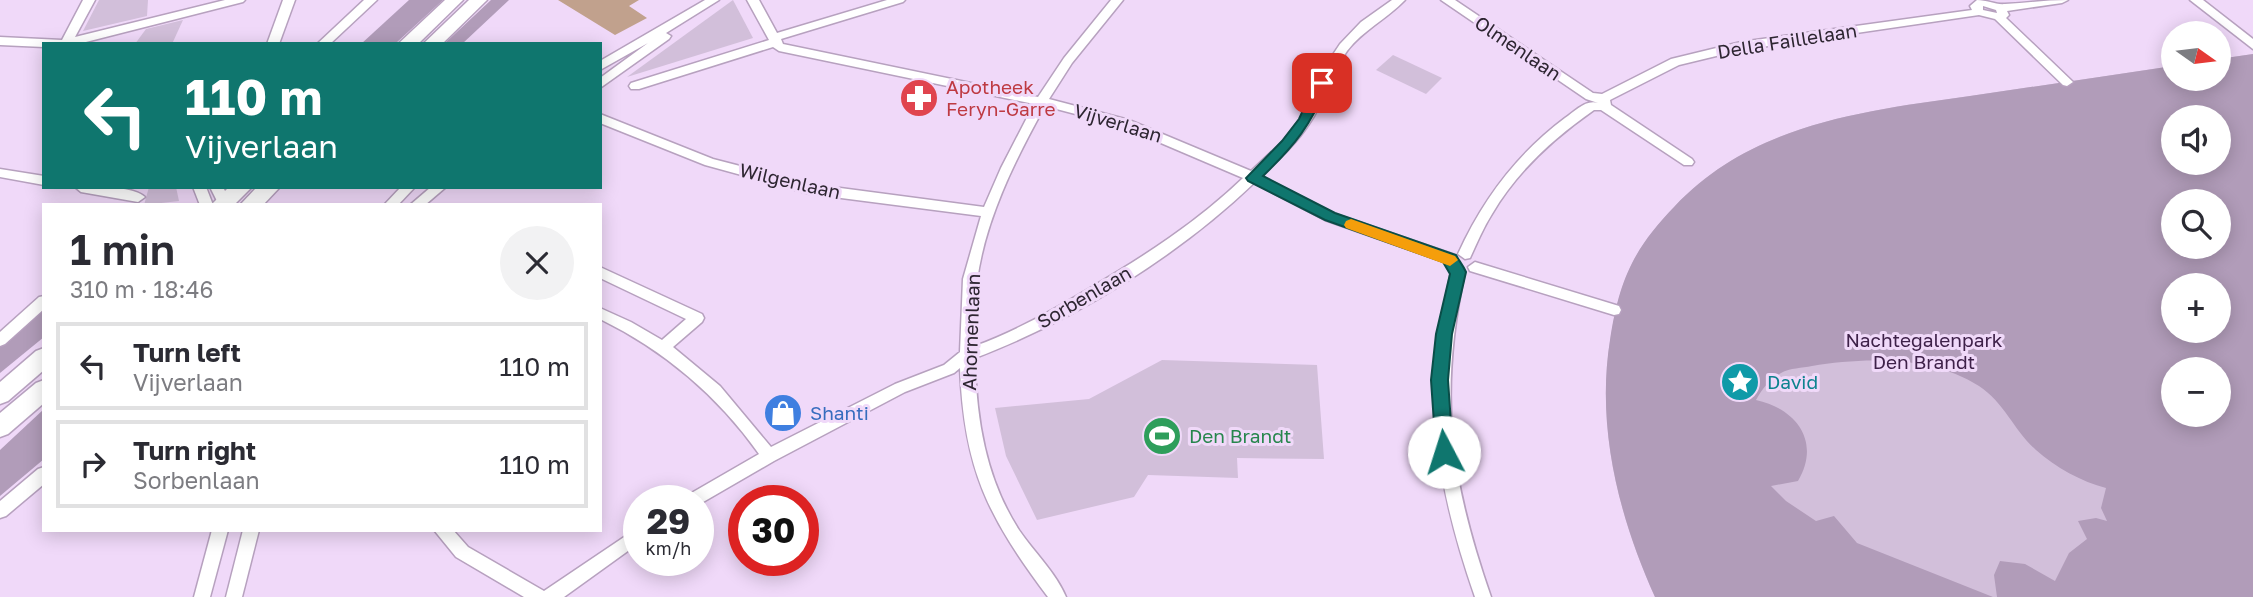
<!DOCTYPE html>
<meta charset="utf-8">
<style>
:root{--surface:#fff;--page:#f2f2f3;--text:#2b2b33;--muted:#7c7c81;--line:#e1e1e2}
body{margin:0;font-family:"Golos Text",sans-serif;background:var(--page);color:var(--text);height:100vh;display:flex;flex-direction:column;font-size:26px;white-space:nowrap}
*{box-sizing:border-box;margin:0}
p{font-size:23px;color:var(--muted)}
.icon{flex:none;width:38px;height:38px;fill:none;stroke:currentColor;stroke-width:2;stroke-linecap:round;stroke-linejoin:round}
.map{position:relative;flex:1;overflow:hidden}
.panel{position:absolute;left:42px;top:203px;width:560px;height:329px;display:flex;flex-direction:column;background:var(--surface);border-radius:0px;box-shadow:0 4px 18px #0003}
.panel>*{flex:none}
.hud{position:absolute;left:42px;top:42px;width:560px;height:147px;border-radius:0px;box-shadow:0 4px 18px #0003;background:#0f766e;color:#fff;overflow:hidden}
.needle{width:46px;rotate:104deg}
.fabs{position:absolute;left:2161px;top:21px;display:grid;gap:14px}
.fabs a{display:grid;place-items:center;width:70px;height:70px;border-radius:50%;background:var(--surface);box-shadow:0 4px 18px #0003;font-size:35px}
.speed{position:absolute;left:623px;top:485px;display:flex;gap:14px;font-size:35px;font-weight:700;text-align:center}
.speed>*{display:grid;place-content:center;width:91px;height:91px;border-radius:50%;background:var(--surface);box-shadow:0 4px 18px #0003;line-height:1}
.speed small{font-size:18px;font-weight:400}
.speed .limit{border:10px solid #d22;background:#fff;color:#111}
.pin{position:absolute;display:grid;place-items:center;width:60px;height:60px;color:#fff;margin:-30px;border-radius:14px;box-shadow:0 4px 10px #0006}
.me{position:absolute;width:77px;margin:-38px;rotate:355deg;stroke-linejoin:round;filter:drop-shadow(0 0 5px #0008)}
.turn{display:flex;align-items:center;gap:24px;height:147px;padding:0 28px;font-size:32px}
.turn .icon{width:91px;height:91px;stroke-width:2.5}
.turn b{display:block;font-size:49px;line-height:60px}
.round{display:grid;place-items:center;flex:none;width:74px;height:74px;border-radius:37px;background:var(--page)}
.headline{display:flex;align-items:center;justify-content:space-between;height:119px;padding:0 28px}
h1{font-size:42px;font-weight:600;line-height:52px}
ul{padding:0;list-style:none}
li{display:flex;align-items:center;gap:21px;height:88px;margin:0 14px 10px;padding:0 14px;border:4px solid var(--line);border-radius:0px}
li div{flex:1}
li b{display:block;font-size:26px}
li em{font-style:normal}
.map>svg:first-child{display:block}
.green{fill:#d2bfda;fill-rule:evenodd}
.forest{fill:#b19cb9;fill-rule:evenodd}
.building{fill:#c1a18d}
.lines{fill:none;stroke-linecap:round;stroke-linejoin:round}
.minor-casing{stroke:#b7a1bf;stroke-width:3}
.highway-casing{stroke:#b7a1bf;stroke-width:3}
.minor{fill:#fff;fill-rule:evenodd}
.highway{fill:#fff;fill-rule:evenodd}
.route{fill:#0f766e;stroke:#0a4d48;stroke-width:2}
.slow{fill:#f59e0b}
.labels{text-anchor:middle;stroke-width:6;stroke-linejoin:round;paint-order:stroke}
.street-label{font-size:19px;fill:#2d2531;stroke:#f0d9f9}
.health-label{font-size:19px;fill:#be3a42;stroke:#f0d9f9;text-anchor:start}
.park-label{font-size:19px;fill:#3e2149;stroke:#f0d9f9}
.culture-label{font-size:19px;fill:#0d838f;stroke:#f0d9f9;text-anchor:start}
.shop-label{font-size:19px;fill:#366cbe;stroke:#f0d9f9;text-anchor:start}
.leisure-label{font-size:19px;fill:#27864d;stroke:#f0d9f9;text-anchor:start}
</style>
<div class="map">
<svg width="2253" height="597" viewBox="0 0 2253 597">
<rect width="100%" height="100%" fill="#f0d9f9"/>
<!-- green -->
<g class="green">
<path d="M99 0H148L147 16 83 31Z"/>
<path d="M733 0 753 38 627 77Z"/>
<path d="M183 20 172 44H135L146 29Z"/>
<path d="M2253 54V597H1655C1618 515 1595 424 1611 335 1621 277 1634 249 1675 206 1752 124 1863 111 1970 96 2038 86 2106 76 2173 66L2174 79H2219V59ZM2174 117H2219V163H2174ZM2174 201H2219V247H2174ZM2174 285H2219V331H2174ZM2174 369H2219V415H2174Z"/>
<path d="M1393 55 1442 78 1426 94 1376 70Z"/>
<path d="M149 187H176L179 201 144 205Z"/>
<path d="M1162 360 1317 365 1324 459 1237 458 1238 478 1148 475 1134 497 1037 520 1006 456 995 408 1089 399Z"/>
</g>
<!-- forest -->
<g class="forest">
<path d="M409 0H443L395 44H361Z"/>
<path d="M491 0H509L462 44H444Z"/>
<path d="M2253 54V597H1997L1994 575 2000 561 2025 564 2055 581 2069 553 2087 539 2078 521 2096 518 2107 521 2101 508 2106 488C2082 482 2055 467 2036 450 2014 431 2005 403 1979 386 1933 356 1864 357 1812 366 1802 368 1790 368 1781 373 1769 380 1763 388 1756 400 1797 409 1821 442 1798 481L1771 486 1786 501 1816 521 1834 516 1857 543 1993 597H1655C1619 517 1596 428 1610 340 1619 281 1633 249 1675 206 1752 124 1863 111 1970 96 2038 86 2106 76 2173 66L2174 79H2219V59ZM2174 117H2219V163H2174ZM2174 201H2219V247H2174ZM2174 285H2219V331H2174ZM2174 369H2219V415H2174Z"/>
<path d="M44 309V337L0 373V347Z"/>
<path d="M44 409V459L0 496V450Z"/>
</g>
<!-- building -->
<g class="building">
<path d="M558 0H639L629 6 647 18 615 35Z"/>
<path d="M781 404 784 406 790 404 796 414 782 422 777 421 770 411Z"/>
</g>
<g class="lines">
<defs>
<g id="minor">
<path d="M83 0H95L75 37 225 0H245L243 2 78 44H44V47L0 45V37L62 40Z"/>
<path d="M283 0H295L279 44H267Z"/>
<path d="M364 0H377L330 44H317Z"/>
<path d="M705 0H719L666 33 671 36 669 39 600 88V78L648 43 600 70V61Z"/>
<path d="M747 0H759L777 33 887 0H905L903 2 781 39 783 44 1038 97 1064 58 1111 0H1123L1072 63 1049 99 1129 120 1251 171 1283 141 1300 119 1326 65 1340 44 1361 22 1392 0H1405C1387 19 1363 30 1347 51 1331 73 1325 101 1309 124 1296 144 1278 160 1261 176L1335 214 1455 255 1457 259 1450 264 1325 220 1254 183C1178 256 1073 321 975 358 976 419 986 479 1019 530 1034 552 1056 573 1066 597H1048C988 517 964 470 960 368L954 373 905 392 774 461 698 505V500H686L688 495 759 454C717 395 665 351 600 319V308L631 322 662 340 686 319 600 278V267L702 314 704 318 702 322 673 347 720 386 771 447 895 384 944 365 960 352 963 279 981 216 810 194 705 165 600 123V114L713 159 810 184 984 207 1001 168 1034 104 779 51 773 47 639 89H631L629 86 631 83 769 40ZM1045 106 1121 126 1243 178C1197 222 1145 256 1090 288 1053 310 1016 331 975 346 975 325 974 302 977 281 985 220 1015 160 1045 106Z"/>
<path d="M1441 0H1455L1593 93 1602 94 1671 59 1741 42 1972 10 1970 6 1977 0C1987 0 1996 5 2005 4 2026 3 2046 0 2068 0L2062 3 2007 11 2009 15 2006 18 2073 82 2067 86 2063 85 1995 19 1979 15 1741 50 1679 65 1610 100 1611 105 1692 159 1694 162 1692 165H1684L1601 110H1594C1554 138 1517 171 1492 214 1483 228 1477 243 1470 258L1465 259 1458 254C1483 199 1517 154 1565 118 1575 111 1586 99 1598 103L1586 99ZM1983 6 1996 10 1997 13 1983 10Z"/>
<path d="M2190 0H2203L2253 39V49Z"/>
<path d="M0 169 44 176V185L0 177Z"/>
<path d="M75 187C93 187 132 185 145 197L138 202 81 192Z"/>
<path d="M193 187H206L213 205H200Z"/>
<path d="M210 187H223L229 199 237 205H219Z"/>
<path d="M401 187H415L398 205H384Z"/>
<path d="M431 187H446L425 205H410Z"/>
<path d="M1475 262 1619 306 1621 310 1619 314 1614 315 1470 271 1468 267Z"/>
<path d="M1458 267 1465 272C1438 395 1450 479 1491 597H1475C1434 479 1423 395 1451 272Z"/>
<path d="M44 296V309L5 344 0 346V332L39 297Z"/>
<path d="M44 467V484L6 516 0 518V501L38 469Z"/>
<path d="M639 527V543L564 597H524L456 557 434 530H453L468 547 544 591Z"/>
<path d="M212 530H228L210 597H194Z"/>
<path d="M243 530H259L242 597H226Z"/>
</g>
<g id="highway">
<path d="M445 0H463L418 44H398Z"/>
<path d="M469 0H487L442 44H423Z"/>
<path d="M229 187H252L234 205H211Z"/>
<path d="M257 187H280L263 205H240Z"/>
<path d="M44 348V370L8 401 0 404V382L36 351Z"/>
<path d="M44 380V403L8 434 0 437V413L36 383Z"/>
</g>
</defs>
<!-- minor casing -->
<use href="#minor" class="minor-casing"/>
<!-- highway casing -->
<use href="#highway" class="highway-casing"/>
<!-- minor -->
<use href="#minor" class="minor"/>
<!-- highway -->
<use href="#highway" class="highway"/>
</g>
<!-- route -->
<path class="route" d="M1322 79 1329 83C1309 127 1297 143 1263 176L1335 213 1456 255C1459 261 1463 265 1466 272L1452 334 1448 380 1453 452 1451 457 1444 459 1438 457 1436 452 1431 380 1436 334 1450 274 1443 262 1325 220 1248 181 1246 178 1282 141 1299 119 1317 80Z"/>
<!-- slow -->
<path class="slow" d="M1351 219 1455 256 1458 260 1450 266 1346 228 1344 225 1346 221Z"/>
<!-- icons -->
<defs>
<symbol id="pharmacy-disc" viewBox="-11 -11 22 22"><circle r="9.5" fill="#e0444e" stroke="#f0d9f9"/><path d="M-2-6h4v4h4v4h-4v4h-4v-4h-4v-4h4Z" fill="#fff"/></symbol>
<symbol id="sight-disc" viewBox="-11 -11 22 22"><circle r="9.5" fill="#0f9aa8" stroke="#f0d9f9"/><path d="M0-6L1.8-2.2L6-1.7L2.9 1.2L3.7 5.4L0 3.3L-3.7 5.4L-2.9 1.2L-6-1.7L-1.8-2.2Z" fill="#fff"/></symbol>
<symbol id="shop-disc" viewBox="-11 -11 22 22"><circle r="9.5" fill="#3f7fe0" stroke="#f0d9f9"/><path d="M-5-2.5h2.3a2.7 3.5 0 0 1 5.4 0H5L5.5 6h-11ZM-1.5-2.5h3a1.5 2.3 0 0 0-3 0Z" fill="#fff"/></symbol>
<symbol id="stadium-disc" viewBox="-11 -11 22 22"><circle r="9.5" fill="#2e9e5b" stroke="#f0d9f9"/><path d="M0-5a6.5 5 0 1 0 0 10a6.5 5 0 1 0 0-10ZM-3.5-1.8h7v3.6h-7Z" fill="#fff"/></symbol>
</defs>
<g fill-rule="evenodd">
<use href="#pharmacy-disc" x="897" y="76" width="44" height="44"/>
<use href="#sight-disc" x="1718" y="360" width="44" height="44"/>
<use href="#shop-disc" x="761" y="391" width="44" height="44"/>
<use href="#stadium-disc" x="1140" y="414" width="44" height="44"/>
</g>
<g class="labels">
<!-- street labels -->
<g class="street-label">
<text transform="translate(1787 41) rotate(-9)" y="7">Della Faillelaan</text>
<text transform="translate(1518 48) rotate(34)" y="7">Olmenlaan</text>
<text transform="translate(1118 123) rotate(17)" y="7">Vijverlaan</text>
<text transform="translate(790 181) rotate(13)" y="7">Wilgenlaan</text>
<text transform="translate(1084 297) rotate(-30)" y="7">Sorbenlaan</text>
<text transform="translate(971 332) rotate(-88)" y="7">Ahornenlaan</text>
</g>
<!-- health labels -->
<g class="health-label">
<text x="946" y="94">Apotheek<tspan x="946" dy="22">Feryn-Garre</tspan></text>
</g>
<!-- park labels -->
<g class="park-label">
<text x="1924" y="347">Nachtegalenpark<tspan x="1924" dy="22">Den Brandt</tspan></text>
</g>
<!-- culture labels -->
<g class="culture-label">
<text x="1767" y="389">David</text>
</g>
<!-- shop labels -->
<g class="shop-label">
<text x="810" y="420">Shanti</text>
</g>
<!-- leisure labels -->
<g class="leisure-label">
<text x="1189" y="443">Den Brandt</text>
</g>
</g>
</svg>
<div class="fabs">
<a><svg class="needle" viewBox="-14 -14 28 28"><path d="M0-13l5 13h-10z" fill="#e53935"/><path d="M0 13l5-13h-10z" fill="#7c7c81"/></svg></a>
<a><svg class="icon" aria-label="sound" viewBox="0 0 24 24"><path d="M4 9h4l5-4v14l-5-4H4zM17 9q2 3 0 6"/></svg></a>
<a><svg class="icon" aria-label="search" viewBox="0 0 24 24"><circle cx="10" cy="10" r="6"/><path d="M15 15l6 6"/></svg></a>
<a>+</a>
<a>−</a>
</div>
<div class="speed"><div>29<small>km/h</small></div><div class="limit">30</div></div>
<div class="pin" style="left:1322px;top:83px;background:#d93025"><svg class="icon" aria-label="arrive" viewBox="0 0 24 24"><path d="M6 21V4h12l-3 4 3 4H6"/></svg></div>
<svg class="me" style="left:1444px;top:452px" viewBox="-20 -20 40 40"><circle r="19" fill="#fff"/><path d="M0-13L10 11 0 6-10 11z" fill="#0f766e"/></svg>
<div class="hud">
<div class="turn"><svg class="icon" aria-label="left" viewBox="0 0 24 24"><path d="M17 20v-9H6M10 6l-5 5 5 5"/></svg><div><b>110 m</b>Vijverlaan</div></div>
</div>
<section class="panel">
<div class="headline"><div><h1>1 min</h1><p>310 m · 18:46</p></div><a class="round"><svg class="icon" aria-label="close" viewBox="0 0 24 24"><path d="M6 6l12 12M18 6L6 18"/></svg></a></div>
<ul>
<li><svg class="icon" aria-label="left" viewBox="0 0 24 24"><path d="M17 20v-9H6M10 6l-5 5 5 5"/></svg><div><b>Turn left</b><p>Vijverlaan</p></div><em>110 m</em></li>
<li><svg class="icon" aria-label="right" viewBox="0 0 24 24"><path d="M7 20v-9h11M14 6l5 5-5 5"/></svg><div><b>Turn right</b><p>Sorbenlaan</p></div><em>110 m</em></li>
</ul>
</section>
</div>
